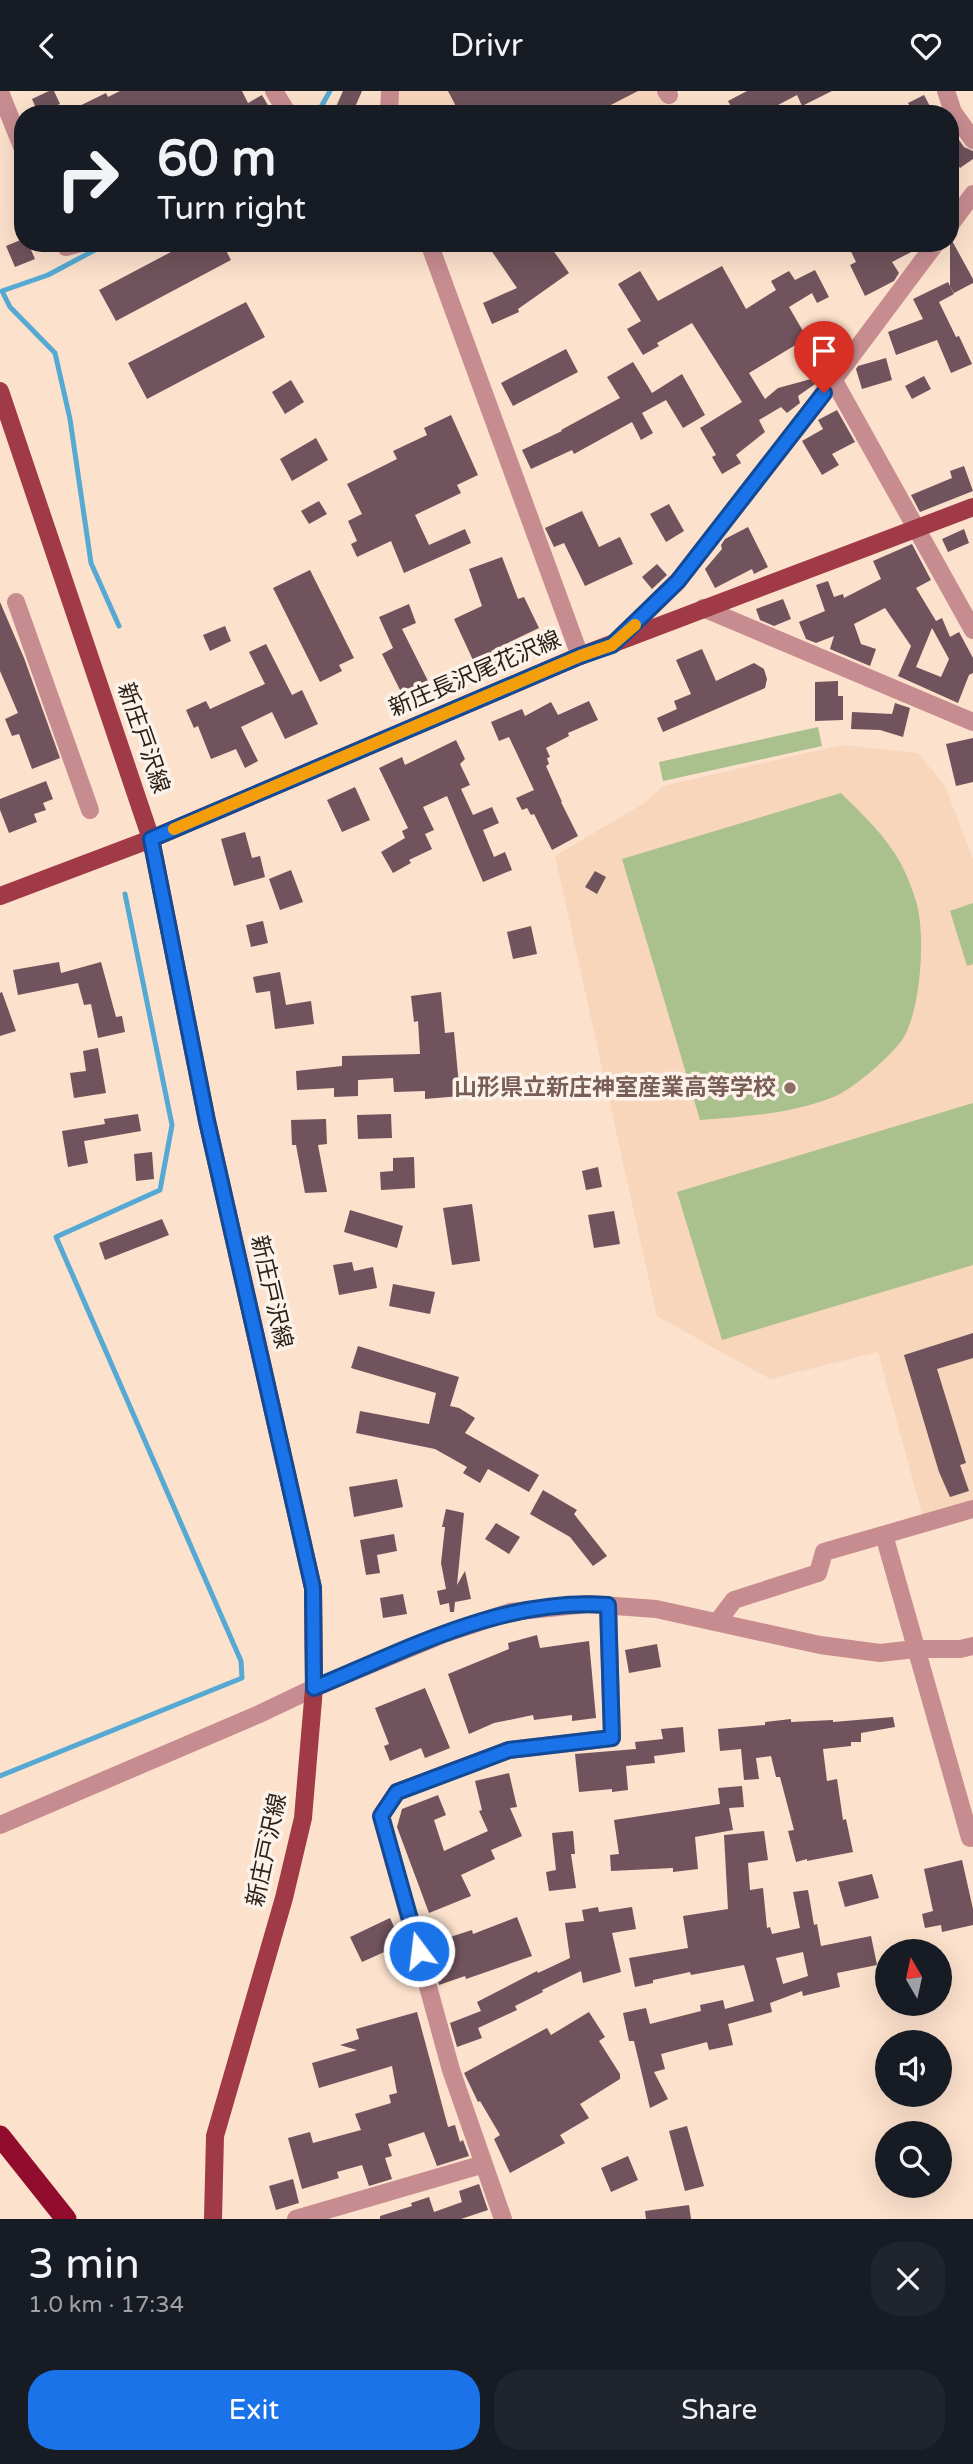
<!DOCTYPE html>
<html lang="en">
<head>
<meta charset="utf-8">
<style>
  :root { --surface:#171b24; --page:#20242c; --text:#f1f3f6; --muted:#9ea1a6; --accent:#1a73e8 }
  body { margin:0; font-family:"Varela Round","Noto Sans JP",sans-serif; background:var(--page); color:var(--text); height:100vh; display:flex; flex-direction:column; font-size:26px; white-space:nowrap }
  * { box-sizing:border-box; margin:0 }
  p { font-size:23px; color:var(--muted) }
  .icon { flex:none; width:38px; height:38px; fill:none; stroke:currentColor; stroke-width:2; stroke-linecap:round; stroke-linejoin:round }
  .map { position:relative; height:2128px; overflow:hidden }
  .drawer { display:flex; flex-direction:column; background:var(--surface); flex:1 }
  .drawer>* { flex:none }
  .hud { position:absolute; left:14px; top:14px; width:945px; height:147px; border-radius:28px; box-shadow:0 7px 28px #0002; background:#171b24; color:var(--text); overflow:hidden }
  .needle { width:46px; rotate:351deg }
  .fabs { position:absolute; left:875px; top:1848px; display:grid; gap:14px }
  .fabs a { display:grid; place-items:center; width:77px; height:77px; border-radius:50%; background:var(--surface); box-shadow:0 7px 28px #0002; font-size:35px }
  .pin { position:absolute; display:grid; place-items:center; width:60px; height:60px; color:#fff; margin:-72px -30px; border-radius:50% 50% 50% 0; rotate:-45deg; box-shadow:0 0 7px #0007 }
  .pin .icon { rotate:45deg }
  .me { position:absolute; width:77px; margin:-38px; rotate:345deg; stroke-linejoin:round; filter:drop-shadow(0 0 5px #0008) }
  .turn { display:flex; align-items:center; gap:24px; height:147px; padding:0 28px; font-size:32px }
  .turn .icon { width:91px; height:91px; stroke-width:2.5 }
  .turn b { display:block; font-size:49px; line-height:60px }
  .round { display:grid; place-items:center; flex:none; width:74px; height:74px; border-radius:28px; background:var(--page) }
  .overview { display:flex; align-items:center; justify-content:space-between; height:119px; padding:0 28px }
  h1 { font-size:42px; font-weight:600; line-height:52px }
  .cta { display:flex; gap:14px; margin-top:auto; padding:14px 28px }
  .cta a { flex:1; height:80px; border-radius:28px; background:var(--accent); color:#fff; font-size:28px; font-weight:600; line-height:80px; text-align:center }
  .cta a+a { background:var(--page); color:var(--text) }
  header { display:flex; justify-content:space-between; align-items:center; height:91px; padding:0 28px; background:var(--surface); font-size:32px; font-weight:600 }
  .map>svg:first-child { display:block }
</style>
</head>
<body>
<header><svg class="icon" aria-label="back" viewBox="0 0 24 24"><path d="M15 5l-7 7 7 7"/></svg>Drivr<svg class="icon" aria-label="heart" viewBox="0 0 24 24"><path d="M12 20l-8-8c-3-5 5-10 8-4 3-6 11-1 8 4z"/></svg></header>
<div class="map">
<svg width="973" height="2128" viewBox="0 0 973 2128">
  <rect width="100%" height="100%" fill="#fce1cc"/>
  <path fill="#f8d6bc" d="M397 0H657L668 19 659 23H398Z
    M842 654 918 662 945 695 973 768V1420L925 1434 878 1261 770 1288 657 1225 555 765 646 711 663 695Z"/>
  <path fill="#aac08d" d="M818 636 822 655 663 690 659 671Z
    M841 702C862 723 885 744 900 771 906 782 912 797 916 810 926 843 921 916 904 946 894 963 854 997 836 1005 793 1023 746 1025 700 1029L622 768Z
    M973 812V873L967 875 950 820Z
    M973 1012V1174L722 1249 677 1101Z"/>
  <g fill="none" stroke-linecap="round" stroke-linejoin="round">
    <path stroke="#55a9d3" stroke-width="5" d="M317 23 330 0
      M108 152 48 184 2 200 10 216 55 262 70 328 91 472 119 535
      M0 1685 242 1587 241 1570 56 1146 160 1099 172 1034 125 803"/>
  </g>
  <path fill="#70535c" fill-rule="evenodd" d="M49 0H54L60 13 38 22 32 8Z
    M120 0H242L248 12 262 4 273 23H63L106 2 108 6Z
    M343 0H362L352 23 335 18Z
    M448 0H638L603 18 605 23H460Z
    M747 0H832L802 15 797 4 761 23H735L728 10Z
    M924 4 934 23H914L908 12Z
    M957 46 964 56 973 60V68L960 77 950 64V51Z
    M950 146 973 188V192L954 202 950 195Z
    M23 148V152H28L35 168 15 176 6 155Z
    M188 152H222L231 169 116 230 99 199Z
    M486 152H548L569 182 518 218 519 221 492 233 483 212 517 197Z
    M847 152H922L917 158 892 171 899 182 894 190 865 205 850 174 856 171Z
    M722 175 746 218 776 199 771 190 789 180 795 189 815 179 829 206 817 212 812 202 789 216 807 247 749 282 765 308 778 297 822 285 818 291 798 305 800 312 787 322 781 316 759 329 765 341 736 364 741 372 722 383 712 366 716 364 700 337 742 311 692 232 657 252 659 255 643 264 627 238 641 230 618 193 640 180 658 210Z
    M948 191 954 203 939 211 956 246 959 245 972 273 951 282 937 249 896 264 888 241 923 228 913 208Z
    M246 211 265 246 147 308 128 272Z
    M566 258 578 281 513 315 501 292Z
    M886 267 892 289 862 298 856 278 858 275Z
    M633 271 652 302 682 283 705 324 683 337 666 309 642 322 653 342 641 349 632 331 574 363 572 359 531 378 522 359 562 340 561 339 620 307 607 286Z
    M924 285 931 298 912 308 905 295Z
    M291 289 304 311 285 323 272 301Z
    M837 319 855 351 832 363 839 374 822 384 802 350 823 338 818 329Z
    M451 324 478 384 457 394 461 402 415 424 429 454 465 438 471 452 404 482 391 450 357 466 351 453 357 450 348 430 362 423 347 393 397 368 393 360 427 344 424 337Z
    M316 347 328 369 292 390 280 368Z
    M964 375 973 400 920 421 911 404 952 387 950 380Z
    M319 410 327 423 309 433 301 420Z
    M669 413 684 440 666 451 650 423Z
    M582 420 599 456 620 446 633 473 585 495 564 452 554 456 545 437Z
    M748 436 768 476 754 483 752 478 715 497 705 478 722 458 721 454 725 448Z
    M964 438 969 452 948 461 942 448Z
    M912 453 931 489 916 497 936 530 942 527 950 546 959 541 973 567V582L969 584 958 612 898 585 911 555 885 517 854 533 861 553 876 558 870 575 830 558 834 545 816 552 806 548 799 531 825 520 816 494 828 490 834 506 843 503 844 507 881 488 873 470ZM932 537 949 568 941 586 916 576Z
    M502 466 518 508 524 506 539 537 491 560 496 572 478 580 454 528 482 515 469 478Z
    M657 473 667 484 652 498 642 486Z
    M310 479 354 567 339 574 342 580 320 591 273 497Z
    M783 508 791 528 774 535 760 529 756 518Z
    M0 511 24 567 60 667 32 678 19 643 12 645 5 628 18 622 0 580Z
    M409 513 416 532 402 538 428 590 402 603 382 563 393 557 379 526Z
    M225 535 231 550 210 560 203 544Z
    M266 553 292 604 302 599 318 633 285 648 272 621 241 636 258 670 245 677 236 658 211 668 198 635 194 637 186 619 206 610 210 618 265 593 249 561Z
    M702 558 716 590 754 572 764 578 767 588 765 597 663 641 657 627 677 618 674 610 691 603 676 569Z
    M838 590V605H843V629L815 630V591Z
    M589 610 598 629 568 642 569 645 546 657 550 666 547 667 549 673 546 675 562 711H561L578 745 552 759 534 723 531 724 527 717 522 719 516 707 534 699 509 646 499 650 491 631 522 618 525 625 551 611 558 624Z
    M895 612 910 617 903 646 880 639 851 638 852 621 892 623Z
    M973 647V691L956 695 946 653Z
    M456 649 465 668 460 673 470 694 461 698 473 724 492 716 499 732 483 739 494 766 505 761 512 779 483 791 447 705 423 716 434 739 425 743 432 758 409 769 411 772 393 782 381 761 405 747 402 740 408 737 379 677 402 666 405 674Z
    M46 690 53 708 43 712 46 719 34 723 37 731 9 742 0 719V708Z
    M355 696 370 729 342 741 327 709Z
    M245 741 252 767 260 765 265 786 234 795 221 748Z
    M291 779 303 811 280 819 269 788Z
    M595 780 606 786 597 803 585 796Z
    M263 830 268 852 251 856 246 834Z
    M531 835 537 863 513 868 507 841Z
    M59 871 61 882 101 871 116 926 122 925 125 941 98 947 91 913 84 914 78 892 18 904 13 879Z
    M280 881 286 914 311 910 314 933 275 938 270 900 256 902 253 886Z
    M2 901 16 940 0 945V902Z
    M441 901 445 942 454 941 460 1005 425 1008V1000L394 1001 393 987 358 989V1005L334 1006V997L297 999 296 980 342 975V965L420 963 418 930 414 931 411 905Z
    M98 957 106 1002 74 1007 70 982 86 980 83 960Z
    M138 1023 141 1040 84 1050 88 1072 68 1076 62 1040 105 1033 104 1028Z
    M391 1023 392 1047 358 1048 357 1024Z
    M326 1028 327 1053 318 1054 327 1101 305 1102 296 1054H292L291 1029Z
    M152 1061 154 1088 136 1090 134 1063Z
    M414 1066 415 1097 381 1099 380 1081 393 1080V1067Z
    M598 1076 602 1096 586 1099 582 1080Z
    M472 1113 480 1170 452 1174 443 1117Z
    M350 1119 403 1135 397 1157 344 1141Z
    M614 1120 620 1153 594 1157 588 1124Z
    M162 1128 169 1144 105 1169 99 1152Z
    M352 1171 354 1180 373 1176 377 1197 339 1204 333 1174Z
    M393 1193 435 1201 430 1223 389 1215Z
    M973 1242V1267L937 1278 966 1372 960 1374 969 1400 950 1406 939 1381 904 1264Z
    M358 1255 459 1286 450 1315 459 1317 475 1327 465 1342 539 1384 529 1401 488 1378 480 1392 463 1382 467 1376 435 1358 356 1342 360 1320 429 1333 436 1302 351 1277Z
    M397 1388 403 1416 354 1426 349 1396Z
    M543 1399 577 1419 574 1423 607 1465 593 1475 570 1446 530 1423Z
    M446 1418 464 1422 457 1494 465 1480 471 1508 455 1511 454 1521H450L449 1512 440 1514 437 1500 446 1498 441 1472 445 1436H442Z
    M496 1432 520 1446 509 1463 485 1448Z
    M394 1443 397 1460 377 1464 380 1482 366 1484 360 1449Z
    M403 1503 407 1523 383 1527 380 1507Z
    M537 1544 540 1557 589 1550 596 1627 572 1630V1624L534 1629 533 1624 494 1632 469 1643 448 1583 509 1558 508 1552Z
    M657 1553 661 1576 629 1582 625 1559Z
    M425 1597 450 1657 425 1667 421 1657 390 1670 384 1655 389 1653 375 1617Z
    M893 1626 895 1636 861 1642V1651H851V1655L823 1658 827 1690 837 1688 843 1729 846 1728 853 1761 807 1770V1768L796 1771 788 1740 794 1739 780 1686H776L771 1665 756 1667 759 1688 744 1689 741 1658 720 1660 718 1638 765 1634V1631L791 1628V1631L833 1629V1631Z
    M683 1636 685 1661 654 1665 655 1672 626 1675 628 1699 612 1701V1698L579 1701 575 1663 636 1658 635 1651 663 1648 661 1638Z
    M509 1682 517 1716 510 1717 522 1745 491 1759 495 1768 461 1784 471 1805 429 1822 397 1736 402 1718 438 1704 446 1724 434 1729 444 1760 488 1740 479 1720 482 1719 475 1690Z
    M742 1695 744 1716 729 1717 733 1739 695 1746 698 1778 673 1781V1777L611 1780 610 1764 619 1763 614 1729 720 1713 718 1697Z
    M573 1740 575 1763H571L576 1797 549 1800 546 1781 556 1779 552 1742Z
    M764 1740 768 1769 748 1772 750 1799 763 1797 767 1837 770 1836 772 1843 800 1837 793 1801 808 1799 814 1834 817 1833 821 1855 871 1845 877 1874 837 1882 840 1896 803 1905 802 1900 770 1912 772 1921 728 1933 733 1954 709 1959 707 1951 661 1963 665 1978 654 1981 668 2008 650 2017 634 1950H629L623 1922 646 1917 650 1933 701 1920 700 1914 723 1909 725 1918 754 1910 744 1874 691 1884 690 1881 653 1889V1892L635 1896 629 1867 688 1857 683 1825 728 1818 724 1744ZM803 1861 808 1885 783 1893 776 1867Z
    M962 1769 973 1818V1834L942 1841 941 1834 925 1837 922 1823 933 1820 924 1778Z
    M872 1783 879 1807 845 1816 838 1791Z
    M598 1816 599 1821 632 1816 636 1838 612 1842 621 1881 583 1892 581 1880 542 1899 543 1901 515 1915 517 1919 478 1937 482 1947 457 1956 450 1932 481 1920 477 1911 537 1880 538 1882 570 1867 565 1832 584 1830 582 1819Z
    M517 1826 532 1865 466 1888 465 1885 439 1894 428 1853 472 1839 473 1843Z
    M390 1827 402 1853 362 1871 350 1846Z
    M417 1921 448 2036 455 2034 460 2051 463 2049 469 2065 437 2075 424 2041 388 2053 392 2065 385 2067 392 2088 369 2095 362 2074 337 2081 339 2087 302 2098 288 2047 310 2041 313 2052 361 2039 355 2023 391 2012 389 2004 397 2002 392 1975 319 1997 312 1972 357 1959 340 1954 359 1948 356 1938Z
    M589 1921 605 1946 599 1950 620 1983V1988L580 2013 589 2027 560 2044 565 2052 510 2082 494 2048 500 2044 480 2010 478 2011 464 1982 547 1937 551 1944Z
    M687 2035 704 2095 685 2100 669 2040Z
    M628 2065 638 2089 611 2101 601 2077Z
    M293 2088 299 2112 276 2119 269 2095Z
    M479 2093 488 2119 461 2128H380V2125L412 2115 411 2112 429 2106 434 2121 462 2111 459 2100Z
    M689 2114 691 2128H646L645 2120Z"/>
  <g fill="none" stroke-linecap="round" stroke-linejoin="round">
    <path stroke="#c78c8f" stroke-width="18" d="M274 0 288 23
      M666 0 669 4
      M946 0 953 21 973 49
      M0 1 23 58
      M389 23 390 0
      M950 134 973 103
      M63 152 66 156 81 152
      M429 152 580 565
      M834 290 973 539
      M16 511 90 719
      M703 517 973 631
      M617 550 678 490 814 315 936 152
      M884 1444 970 1747
      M718 1530 734 1509 818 1482 824 1461 973 1418
      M0 1734 257 1624 314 1597 444 1543 510 1521 588 1513 656 1518 820 1554 880 1562 915 1558H960L973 1555
      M296 2128 484 2073
      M503 2128 451 1979 381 1725 397 1701 509 1659 612 1647 608 1514"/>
    <path stroke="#a13a47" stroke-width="18" d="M0 300 151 748 207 1030 313 1497 314 1597 303 1727 284 1807 215 2045 213 2128
      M0 805 151 748 580 565 973 416"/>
    <path stroke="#910c2d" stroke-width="21" d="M0 2045 66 2128"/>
  </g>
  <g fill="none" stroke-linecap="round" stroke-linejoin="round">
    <defs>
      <path id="route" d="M419 1860 381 1725 397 1701 509 1659 612 1647 608 1514C504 1506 408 1558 314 1597L313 1497 207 1030 151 748 580 565 612 554 678 490 824 302"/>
    </defs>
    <use href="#route" stroke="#114b97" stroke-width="18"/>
    <use href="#route" stroke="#1a73e8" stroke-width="12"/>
    <path stroke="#f59e0b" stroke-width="12" d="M174 738 580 565 612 554 635 534"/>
  </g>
  <circle fill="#8d6e63" stroke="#fdf2e9" stroke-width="2.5" cx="790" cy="997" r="7"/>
  <g text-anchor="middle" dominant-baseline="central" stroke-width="7" stroke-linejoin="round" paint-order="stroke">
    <g font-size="23" fill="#2a2119" stroke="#fdf2e9">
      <text transform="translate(475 583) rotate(-23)">新庄長沢尾花沢線</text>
      <text transform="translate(143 647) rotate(71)">新庄戸沢線</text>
      <text transform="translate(271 1201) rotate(77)">新庄戸沢線</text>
      <text transform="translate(267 1759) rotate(-78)">新庄戸沢線</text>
    </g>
    <g font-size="23" font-weight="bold" fill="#785e54" stroke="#fdf2e9" text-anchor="end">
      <text x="776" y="997">山形県立新庄神室産業高等学校</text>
    </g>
  </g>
</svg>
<div class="fabs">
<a><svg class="needle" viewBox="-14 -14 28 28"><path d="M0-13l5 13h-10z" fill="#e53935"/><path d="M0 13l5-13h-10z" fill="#9ea1a6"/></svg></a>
<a><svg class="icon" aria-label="sound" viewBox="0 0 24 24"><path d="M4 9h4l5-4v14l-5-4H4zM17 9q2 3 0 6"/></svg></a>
<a><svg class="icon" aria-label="search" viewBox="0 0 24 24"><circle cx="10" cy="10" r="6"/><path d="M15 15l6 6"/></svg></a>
</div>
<div class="pin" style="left:824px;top:302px;background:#d93025"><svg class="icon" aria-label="arrive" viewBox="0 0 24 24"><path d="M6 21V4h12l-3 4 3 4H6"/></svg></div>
<svg class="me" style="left:419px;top:1860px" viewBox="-20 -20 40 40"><circle r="17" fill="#1a73e8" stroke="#fff" stroke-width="3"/><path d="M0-11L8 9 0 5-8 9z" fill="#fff"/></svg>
<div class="hud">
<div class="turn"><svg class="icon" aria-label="right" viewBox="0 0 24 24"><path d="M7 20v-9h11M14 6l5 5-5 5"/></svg><div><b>60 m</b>Turn right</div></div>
</div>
</div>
<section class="drawer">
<div class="overview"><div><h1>3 min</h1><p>1.0 km · 17:34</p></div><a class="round"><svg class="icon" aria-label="close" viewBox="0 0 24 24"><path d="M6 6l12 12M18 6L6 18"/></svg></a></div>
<div class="cta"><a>Exit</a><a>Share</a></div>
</section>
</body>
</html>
